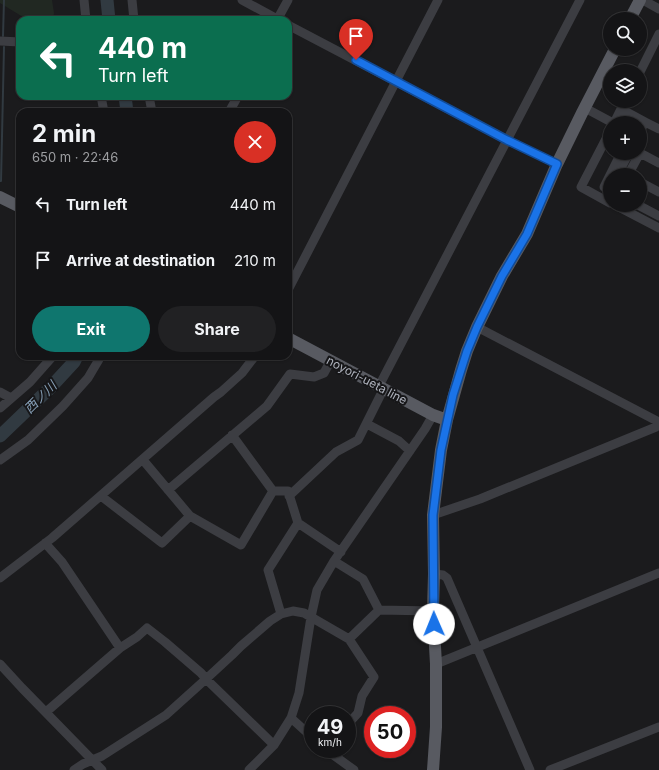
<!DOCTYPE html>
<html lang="en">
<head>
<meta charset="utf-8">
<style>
  :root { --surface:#141416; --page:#212123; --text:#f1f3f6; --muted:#9d9ea1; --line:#333335; --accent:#0f766e }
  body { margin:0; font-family:Inter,"Noto Sans JP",sans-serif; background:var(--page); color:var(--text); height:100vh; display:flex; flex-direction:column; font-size:15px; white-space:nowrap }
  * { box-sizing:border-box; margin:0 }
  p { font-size:13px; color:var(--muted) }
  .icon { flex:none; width:22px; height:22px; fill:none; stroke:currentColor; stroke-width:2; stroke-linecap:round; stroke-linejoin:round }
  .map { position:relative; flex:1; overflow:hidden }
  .side { position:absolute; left:16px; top:108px; width:276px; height:252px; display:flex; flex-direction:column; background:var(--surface); border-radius:12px; box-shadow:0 1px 3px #0004,0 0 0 1px var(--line) }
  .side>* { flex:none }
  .top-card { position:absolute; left:16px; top:16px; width:276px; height:84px; border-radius:12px; box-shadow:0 1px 3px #0004,0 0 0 1px var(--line); background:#0b6e4f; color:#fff; overflow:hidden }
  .tools { position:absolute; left:603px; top:12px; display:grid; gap:8px }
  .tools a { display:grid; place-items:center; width:44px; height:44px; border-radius:50%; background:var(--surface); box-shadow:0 1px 3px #0004,0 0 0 1px var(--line); font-size:20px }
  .speed { position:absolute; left:304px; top:706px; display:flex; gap:8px; font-size:20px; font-weight:700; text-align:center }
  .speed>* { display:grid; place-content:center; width:52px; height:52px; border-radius:50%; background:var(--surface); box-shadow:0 1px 3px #0004,0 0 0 1px var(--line); line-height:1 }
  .speed small { font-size:10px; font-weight:400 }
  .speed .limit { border:6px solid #d22; background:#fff; color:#111 }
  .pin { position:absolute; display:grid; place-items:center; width:34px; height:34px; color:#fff; margin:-41px -17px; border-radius:50% 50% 50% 0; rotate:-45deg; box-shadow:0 0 4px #0007 }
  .pin .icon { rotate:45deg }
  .me { position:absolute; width:44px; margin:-22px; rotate:359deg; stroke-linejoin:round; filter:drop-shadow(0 0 3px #0008) }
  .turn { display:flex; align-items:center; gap:14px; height:84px; padding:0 16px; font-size:18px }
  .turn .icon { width:52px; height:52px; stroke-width:2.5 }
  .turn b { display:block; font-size:28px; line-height:34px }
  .round { display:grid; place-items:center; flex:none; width:42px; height:42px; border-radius:21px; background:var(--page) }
  .headline { display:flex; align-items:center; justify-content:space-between; height:68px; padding:0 16px }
  h1 { font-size:24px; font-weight:700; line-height:30px }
  .cta { display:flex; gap:8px; margin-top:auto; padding:8px 16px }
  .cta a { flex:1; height:46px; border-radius:24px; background:var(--accent); color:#fff; font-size:16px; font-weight:700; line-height:46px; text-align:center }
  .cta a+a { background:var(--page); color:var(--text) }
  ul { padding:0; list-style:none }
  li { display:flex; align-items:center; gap:12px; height:56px; padding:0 16px }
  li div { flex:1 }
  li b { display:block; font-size:15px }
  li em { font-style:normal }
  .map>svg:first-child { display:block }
</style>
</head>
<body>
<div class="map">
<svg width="659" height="770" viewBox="0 0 659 770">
  <rect width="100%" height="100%" fill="#1b1b1d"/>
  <path fill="#212822" d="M0 0H52L54 13 53 20H28L0 3Z"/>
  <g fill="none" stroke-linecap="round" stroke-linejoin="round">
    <path stroke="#313a41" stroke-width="2" d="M3 36 4 0
      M0 181H1L4 47"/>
    <path stroke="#313a41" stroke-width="13" d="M107 0 109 20
      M125 96 127 112
      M0 436 50 388 74 362 77 356"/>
    <path stroke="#3c3d42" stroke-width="9" d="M84 0 86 20
      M132 0 134 20
      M242 0 279 20
      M643 0 659 9
      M277 20 288 0
      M288 25 507 140 557 164
      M0 41 20 42
      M640 72 659 34
      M101 96 104 112
      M149 96 152 112
      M585 108 613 123
      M621 109 645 122
      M229 112 238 96
      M614 123 625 101
      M610 131 581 187 610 203
      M640 131 645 122 659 129
      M640 153 659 163
      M617 175 629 153
      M628 175 640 153
      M640 182 659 192
      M615 205 659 228
      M638 205 659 216
      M288 290 438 0
      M477 327 659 422
      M379 386 580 0
      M0 392 11 398
      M0 408 30 382 53 356
      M367 424 399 441 410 451
      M232 435 273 491
      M0 460 28 440 63 406 88 378 101 356
      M143 460 190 516 241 545 273 491H288L298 523
      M168 490 267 406 290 374 314 377 324 373 331 360
      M101 496 162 543 190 516
      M289 496 336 452 358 440 384 388
      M433 515 480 499 656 427 659 422
      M45 543 62 562 120 648
      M334 561 363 579 379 610
      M434 574 443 575 447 578 530 770
      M0 578 52 538 214 397 221 392 242 373 255 356
      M281 614 268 570 298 523 341 552
      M0 664 22 688 102 770
      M436 664 659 573
      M46 712 120 648 137 637 147 628 165 642 201 673 206 679 274 745
      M291 718 313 738
      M347 725 358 713 362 696 374 677 349 639
      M325 749 354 770
      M74 770 83 764 102 756 166 715 206 679 232 655 241 646 270 621 281 614 293 611 304 613 349 639 379 610 433 611
      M249 770 274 745 291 718 299 693 311 617 317 590 334 561 425 429 433 415
      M550 770 659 727"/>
    <path stroke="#585a61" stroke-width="12" d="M630 19 640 0
      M0 197 20 207
      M288 338 433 415 447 420
      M433 770 436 727V664L433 611 434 574 433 515 441 450 447 420 461 370 467 351 477 327 502 276 527 234 557 164 582 113 615 49"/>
    <path stroke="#3c3d42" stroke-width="9" d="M610 190 604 187 621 153"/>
  </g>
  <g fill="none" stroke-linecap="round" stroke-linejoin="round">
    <defs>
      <path id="route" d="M356 60 507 140 557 164 527 234 502 276 477 327 467 351 453 395 441 450 433 515 434 624"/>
    </defs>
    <use href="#route" stroke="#114b97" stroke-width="10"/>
    <use href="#route" stroke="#1a73e8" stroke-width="7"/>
  </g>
  <g text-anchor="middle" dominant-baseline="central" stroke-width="4" stroke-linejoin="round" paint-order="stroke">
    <g font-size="12" fill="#aeb2bc" stroke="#161618">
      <text transform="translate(367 380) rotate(28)">noyori-ueta line</text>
    </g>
    <g font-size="13" font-style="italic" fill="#869fb6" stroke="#161618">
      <text transform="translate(40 397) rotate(-45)">西ノ川</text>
    </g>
  </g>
</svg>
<div class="tools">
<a><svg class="icon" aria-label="search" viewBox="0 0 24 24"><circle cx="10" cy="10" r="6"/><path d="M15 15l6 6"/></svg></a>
<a><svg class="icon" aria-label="layers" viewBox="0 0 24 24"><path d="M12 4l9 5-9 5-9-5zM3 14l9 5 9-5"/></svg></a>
<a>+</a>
<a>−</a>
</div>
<div class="speed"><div>49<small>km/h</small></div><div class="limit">50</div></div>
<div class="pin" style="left:356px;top:60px;background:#d93025"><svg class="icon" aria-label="arrive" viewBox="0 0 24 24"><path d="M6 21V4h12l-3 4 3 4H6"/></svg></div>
<svg class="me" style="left:434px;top:624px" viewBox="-20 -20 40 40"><circle r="19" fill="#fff"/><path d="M0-13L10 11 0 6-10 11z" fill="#1a73e8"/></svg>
<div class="top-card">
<div class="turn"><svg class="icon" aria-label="left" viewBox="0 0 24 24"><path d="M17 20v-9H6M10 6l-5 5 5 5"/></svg><div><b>440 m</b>Turn left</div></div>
</div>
<section class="side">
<div class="headline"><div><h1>2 min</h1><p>650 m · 22:46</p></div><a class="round" style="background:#d93025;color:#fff"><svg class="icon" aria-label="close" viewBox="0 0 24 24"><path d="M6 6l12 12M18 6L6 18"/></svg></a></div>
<ul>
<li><svg class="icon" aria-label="left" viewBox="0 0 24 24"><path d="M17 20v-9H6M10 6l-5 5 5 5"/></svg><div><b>Turn left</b></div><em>440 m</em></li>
<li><svg class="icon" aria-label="arrive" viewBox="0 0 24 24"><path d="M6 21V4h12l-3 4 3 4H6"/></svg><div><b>Arrive at destination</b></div><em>210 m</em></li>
</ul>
<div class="cta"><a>Exit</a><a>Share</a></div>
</section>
</div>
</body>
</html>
